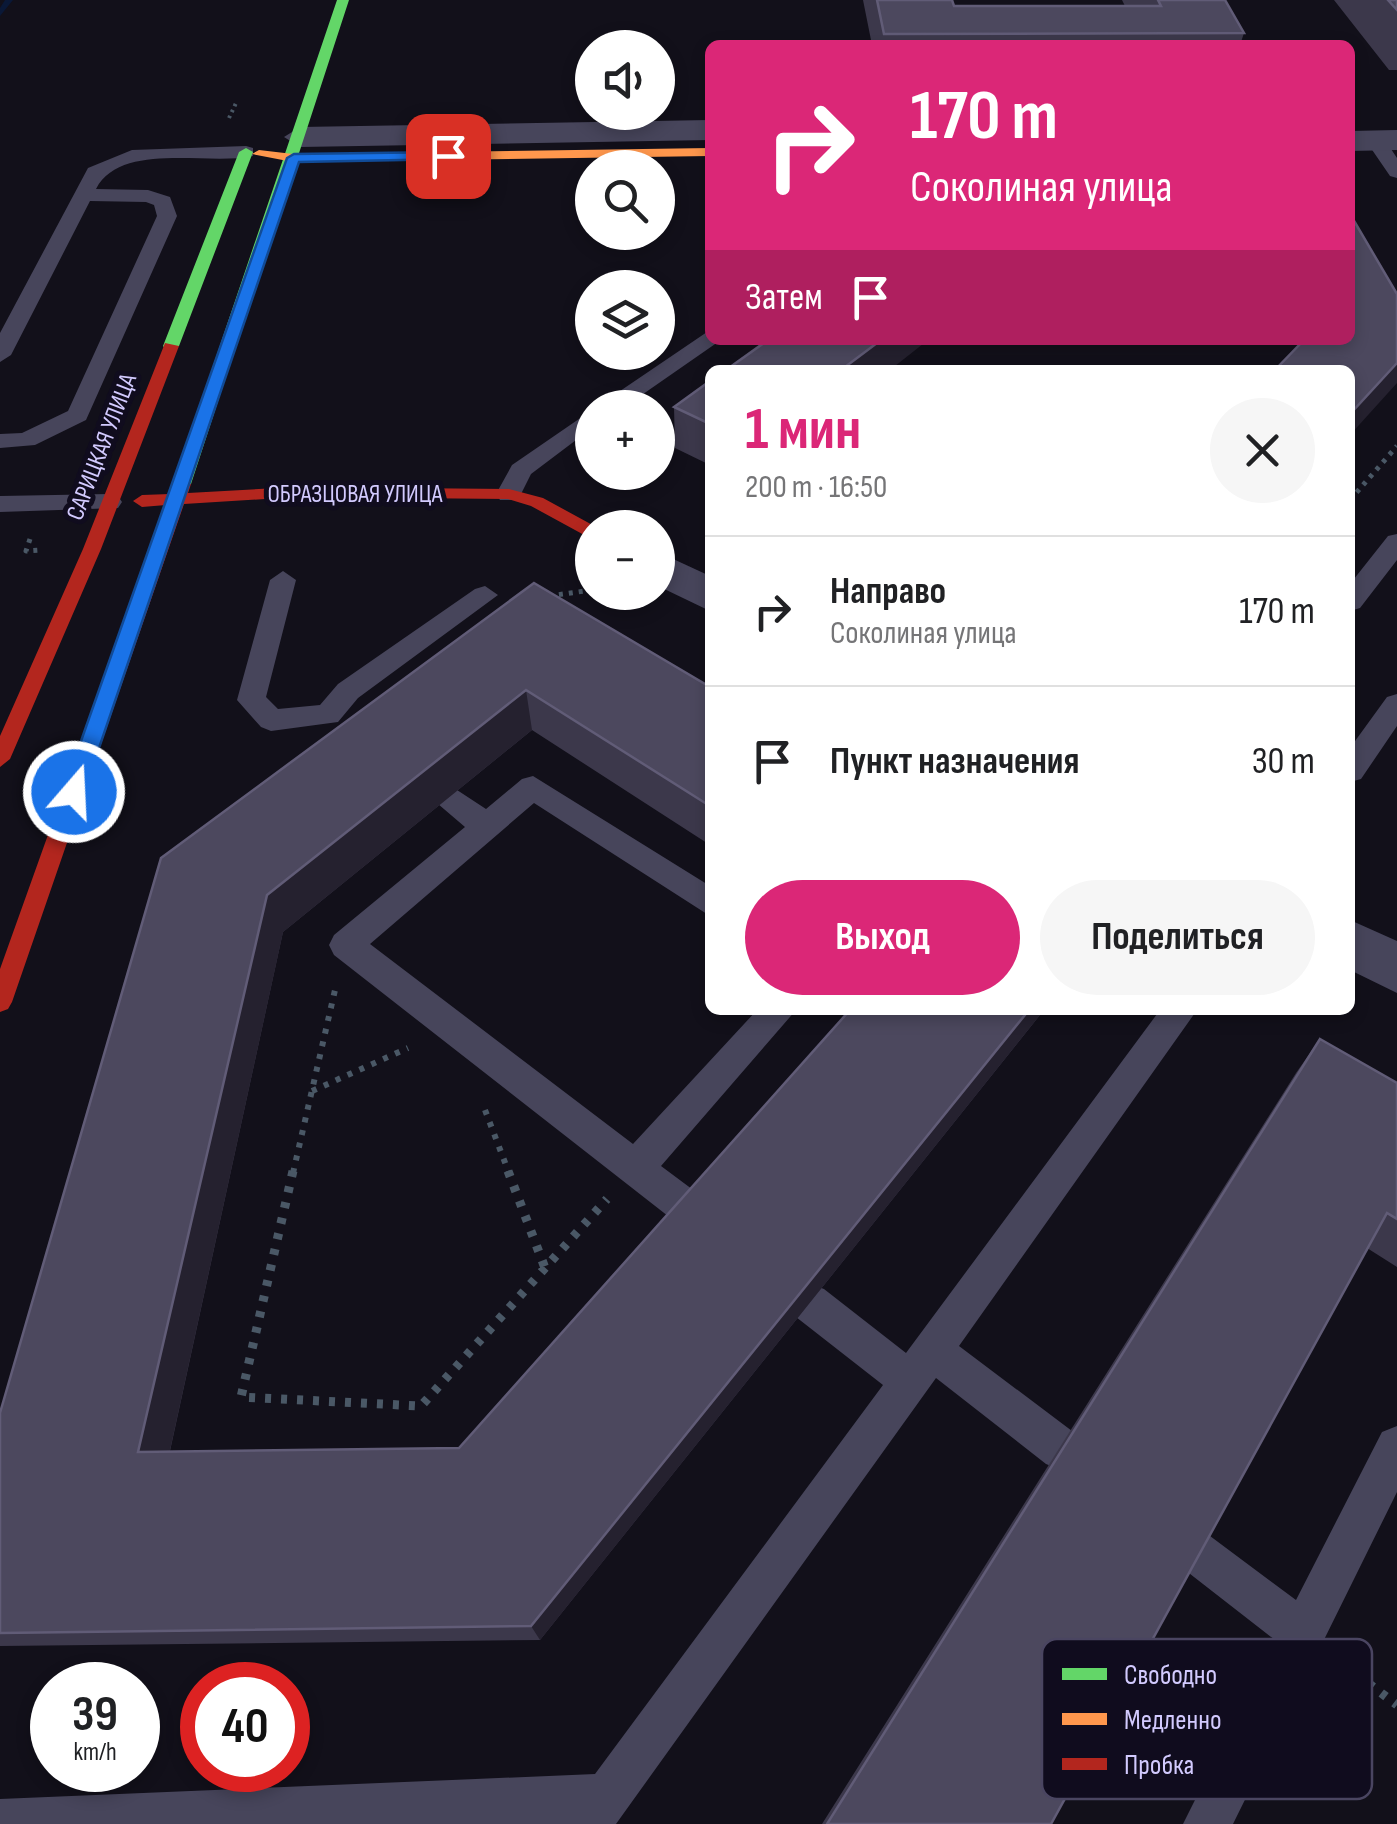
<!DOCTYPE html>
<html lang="ru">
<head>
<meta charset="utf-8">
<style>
  :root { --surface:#fff; --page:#f6f6f6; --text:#202124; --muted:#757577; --line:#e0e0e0; --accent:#db2777 }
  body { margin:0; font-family:"Sofia Sans Condensed",sans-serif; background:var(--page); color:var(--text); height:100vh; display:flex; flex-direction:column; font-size:38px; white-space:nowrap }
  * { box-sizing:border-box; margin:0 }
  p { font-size:32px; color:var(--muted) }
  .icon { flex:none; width:55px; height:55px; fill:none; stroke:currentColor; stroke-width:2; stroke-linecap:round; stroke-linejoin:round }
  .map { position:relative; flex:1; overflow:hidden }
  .panel { position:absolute; left:705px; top:365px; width:650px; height:650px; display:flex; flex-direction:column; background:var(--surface); border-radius:15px; box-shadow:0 5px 15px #0003 }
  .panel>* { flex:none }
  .guide { position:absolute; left:705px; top:40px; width:650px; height:305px; border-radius:15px; box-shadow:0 5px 15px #0003; background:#db2777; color:#fff; overflow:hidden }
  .buttons { position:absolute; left:575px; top:30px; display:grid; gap:20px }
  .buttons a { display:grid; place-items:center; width:100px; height:100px; border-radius:50%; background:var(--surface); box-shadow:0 5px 15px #0003; font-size:50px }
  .speed { position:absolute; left:30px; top:1662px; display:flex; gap:20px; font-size:50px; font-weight:700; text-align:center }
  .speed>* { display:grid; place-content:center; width:130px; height:130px; border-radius:50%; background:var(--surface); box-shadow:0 5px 15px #0003; line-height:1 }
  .speed small { font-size:25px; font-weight:400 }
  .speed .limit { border:15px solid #d22; background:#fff; color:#111 }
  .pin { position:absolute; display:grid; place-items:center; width:85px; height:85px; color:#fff; margin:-42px; border-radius:20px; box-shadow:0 5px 15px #0006 }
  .me { position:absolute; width:110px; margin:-55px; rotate:19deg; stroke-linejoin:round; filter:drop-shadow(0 0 8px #0008) }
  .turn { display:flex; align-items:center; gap:35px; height:210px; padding:0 40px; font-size:45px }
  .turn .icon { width:130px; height:130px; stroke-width:2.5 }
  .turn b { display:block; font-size:70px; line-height:85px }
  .then { display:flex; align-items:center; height:95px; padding:0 40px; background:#0003; gap:20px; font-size:38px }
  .round { display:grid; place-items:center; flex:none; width:105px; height:105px; border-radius:52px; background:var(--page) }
  .summary { display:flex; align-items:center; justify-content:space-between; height:170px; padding:0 40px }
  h1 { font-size:60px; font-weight:700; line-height:75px; color:var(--accent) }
  .cta { display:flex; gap:20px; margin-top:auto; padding:20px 40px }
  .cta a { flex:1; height:115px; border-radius:60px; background:var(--accent); color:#fff; font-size:40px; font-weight:700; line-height:115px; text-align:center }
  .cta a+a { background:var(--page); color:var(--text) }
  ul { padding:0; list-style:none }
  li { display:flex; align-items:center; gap:30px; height:150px; padding:0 40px; border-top:2px solid var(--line) }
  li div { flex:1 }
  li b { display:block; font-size:38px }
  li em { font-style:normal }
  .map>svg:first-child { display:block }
</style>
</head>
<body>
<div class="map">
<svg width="1397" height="1824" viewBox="0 0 1397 1824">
  <rect width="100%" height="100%" fill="#12101a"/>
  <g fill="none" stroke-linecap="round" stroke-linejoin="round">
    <path fill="#0a1837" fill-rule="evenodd" d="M5 0H13L0 16V8Z"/>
    <path stroke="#4a5866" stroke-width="4" stroke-dasharray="2.5 4" stroke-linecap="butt" d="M229 118 237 101"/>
    <path stroke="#4a5866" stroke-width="5" stroke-dasharray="4 6" stroke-linecap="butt" d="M1350 500 1397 446
      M30 539 26 551 41 550
      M549 596 592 590"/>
    <path stroke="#4a5866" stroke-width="6" stroke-dasharray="5 8" stroke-linecap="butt" d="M312 1091 408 1048
      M485 1110 509 1173
      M293 1173 335 990"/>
    <path stroke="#4a5866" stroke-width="9" stroke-dasharray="6 10" stroke-linecap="butt" d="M293 1171 241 1397 421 1406 607 1199
      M508 1171 545 1268
      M1343 1664 1397 1705"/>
    <path fill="#47455b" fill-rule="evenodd" d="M1369 137H1383L1397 158V178L1390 176 1366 141Z
      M246 146 253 148V156C208 166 121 141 96 189L148 190 170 197 177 216 86 420 35 445 0 448V434L22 433 68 411 157 216 154 205 146 202 90 201 11 355 0 362V333L88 168 132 150Z
      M710 330V340L718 342 623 408H595Z
      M592 410V428L531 474 518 500H500L496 494 512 465Z
      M109 494 118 496 122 502 118 508 0 512V496Z
      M1397 534V560L1360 608 1350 611V584L1388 536Z
      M283 571 296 580 266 697 278 709 320 705 338 684 475 589 485 586 498 595 358 698 338 722 271 731 261 727 237 700 270 580Z
      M1397 694V726L1361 779 1350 782V748L1387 697Z
      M533 776 710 886V916L534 803 370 944 633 1144 757 1010H796L661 1166 708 1201 714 1214 708 1227 695 1232 682 1227 334 955 329 945 334 935 465 827 431 798 435 790H457L486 809 522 779Z
      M1160 1010H1197L959 1346 1076 1434 1082 1449 1076 1464 1061 1470 1046 1464 936 1378 616 1824H0V1799L595 1774 883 1385 796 1317 790 1303 796 1289 810 1284 824 1289 906 1353Z
      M1397 1426V1492L1233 1824H1183L1275 1640 1176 1563 1169 1548 1176 1533 1191 1526 1206 1533 1296 1600 1382 1432Z"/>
    <path fill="#47455b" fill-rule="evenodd" d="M710 120V140L300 147 284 137 300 127Z
      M1397 130V150L1350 151V131Z
      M658 552 710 576V611L658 586Z
      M1350 920 1397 941V993L1350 970Z"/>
    <path fill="#63d668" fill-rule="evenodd" d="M337 0H349L191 484 182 489 176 488 173 484Z
      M246 148 253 152 179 346 165 349 163 346 239 152Z"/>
    <path fill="#ff974d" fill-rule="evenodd" d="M710 148V156L293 162 252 154 259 150 293 154Z"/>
    <path fill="#b3261e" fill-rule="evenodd" d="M165 343 179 346 101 549 10 759 0 767V736L83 549Z
      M182 479 191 484 188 493 296 487 509 489 543 498 598 528H592V538L586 536 531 506 508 499 296 497 184 504 12 1002 8 1009 0 1012V969L166 505 142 507 133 501 142 495 170 494 176 480Z"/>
  </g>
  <path fill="#3c384b" d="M863 0H952L954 6H1125L1122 0H1225L1244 33 1240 45H872Z
    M1334 0H1397V70H1389Z
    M710 381V465L675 448 674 407Z
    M534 583 710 687V845L532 730 283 932 170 1451 459 1448 850 1010H1044L540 1640 0 1646V1413L161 858Z
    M1320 1039 1397 1083V1267L1367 1248 1051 1824H822L1296 1073Z"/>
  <path fill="#25212f" d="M881 340H928L890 370H841Z
    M1397 363V383L1350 435V414Z
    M526 690 532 730 283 932 165 1473 138 1452 267 895Z
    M1029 1010H1044L540 1640 531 1626Z"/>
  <path fill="#4c485e" stroke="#615c77" stroke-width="2.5" d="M877 0H952L954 6H1161L1158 0H1225L1244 33 884 34Z
    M1388 0H1397V10Z
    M1350 214 1397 294V363L1350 414V370H1275L1304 340H1350Z
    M768 340H881L841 370H726Z
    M710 381V424L674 407Z
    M534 583 710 687V806L526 690 267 895 138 1452 459 1448 850 1010H1029L531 1626 0 1633V1413L161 858Z
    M1320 1039 1397 1083V1219L1387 1213 1051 1824H827Z"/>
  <path fill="#1a73e8" stroke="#114b97" stroke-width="2.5" d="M448 152 453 159 299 162 84 792 81 798H66L63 792 287 158 294 154Z"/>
  <g text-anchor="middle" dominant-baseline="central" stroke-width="10" stroke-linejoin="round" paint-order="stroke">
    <g font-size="25" fill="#d2cafe" stroke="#100c1e">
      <text transform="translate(102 447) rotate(-69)">САРИЦКАЯ УЛИЦА</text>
      <text x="355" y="494">ОБРАЗЦОВАЯ УЛИЦА</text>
    </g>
  </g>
  <rect x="1042" y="1639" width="330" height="160" rx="15" fill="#100c1e" stroke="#4a4561" stroke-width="2.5"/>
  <rect x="1062" y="1668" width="45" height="12" fill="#63d668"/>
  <rect x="1062" y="1713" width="45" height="12" fill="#ff974d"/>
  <rect x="1062" y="1758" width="45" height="12" fill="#b3261e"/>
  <g font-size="28" fill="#d2cafe">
    <text x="1124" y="1684">Свободно</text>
    <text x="1124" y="1729">Медленно</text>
    <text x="1124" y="1774">Пробка</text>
  </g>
</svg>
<div class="buttons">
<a><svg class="icon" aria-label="sound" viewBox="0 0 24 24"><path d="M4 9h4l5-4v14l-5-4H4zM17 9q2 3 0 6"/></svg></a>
<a><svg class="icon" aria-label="search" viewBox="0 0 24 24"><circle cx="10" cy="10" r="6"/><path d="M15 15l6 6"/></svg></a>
<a><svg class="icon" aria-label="layers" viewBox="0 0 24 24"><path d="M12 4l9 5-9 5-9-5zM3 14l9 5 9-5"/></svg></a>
<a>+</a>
<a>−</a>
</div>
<div class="speed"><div>39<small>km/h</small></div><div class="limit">40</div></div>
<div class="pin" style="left:448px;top:156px;background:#d93025"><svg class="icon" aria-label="arrive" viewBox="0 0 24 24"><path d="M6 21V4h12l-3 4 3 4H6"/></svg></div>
<svg class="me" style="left:74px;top:792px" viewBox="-20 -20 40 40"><circle r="17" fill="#1a73e8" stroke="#fff" stroke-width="3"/><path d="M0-11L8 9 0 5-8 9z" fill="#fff"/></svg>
<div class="guide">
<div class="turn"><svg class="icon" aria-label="right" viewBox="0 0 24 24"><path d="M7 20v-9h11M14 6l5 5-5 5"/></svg><div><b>170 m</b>Соколиная улица</div></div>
<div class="then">Затем<svg class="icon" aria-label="arrive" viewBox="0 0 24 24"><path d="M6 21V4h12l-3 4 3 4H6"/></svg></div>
</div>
<section class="panel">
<div class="summary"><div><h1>1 мин</h1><p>200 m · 16:50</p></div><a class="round"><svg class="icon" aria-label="close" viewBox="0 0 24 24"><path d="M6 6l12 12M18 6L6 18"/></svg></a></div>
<ul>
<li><svg class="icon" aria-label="right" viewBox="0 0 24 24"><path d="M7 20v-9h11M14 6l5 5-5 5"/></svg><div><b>Направо</b><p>Соколиная улица</p></div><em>170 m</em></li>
<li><svg class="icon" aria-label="arrive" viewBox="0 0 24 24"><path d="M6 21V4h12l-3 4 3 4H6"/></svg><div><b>Пункт назначения</b></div><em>30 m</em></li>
</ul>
<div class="cta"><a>Выход</a><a>Поделиться</a></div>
</section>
</div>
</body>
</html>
